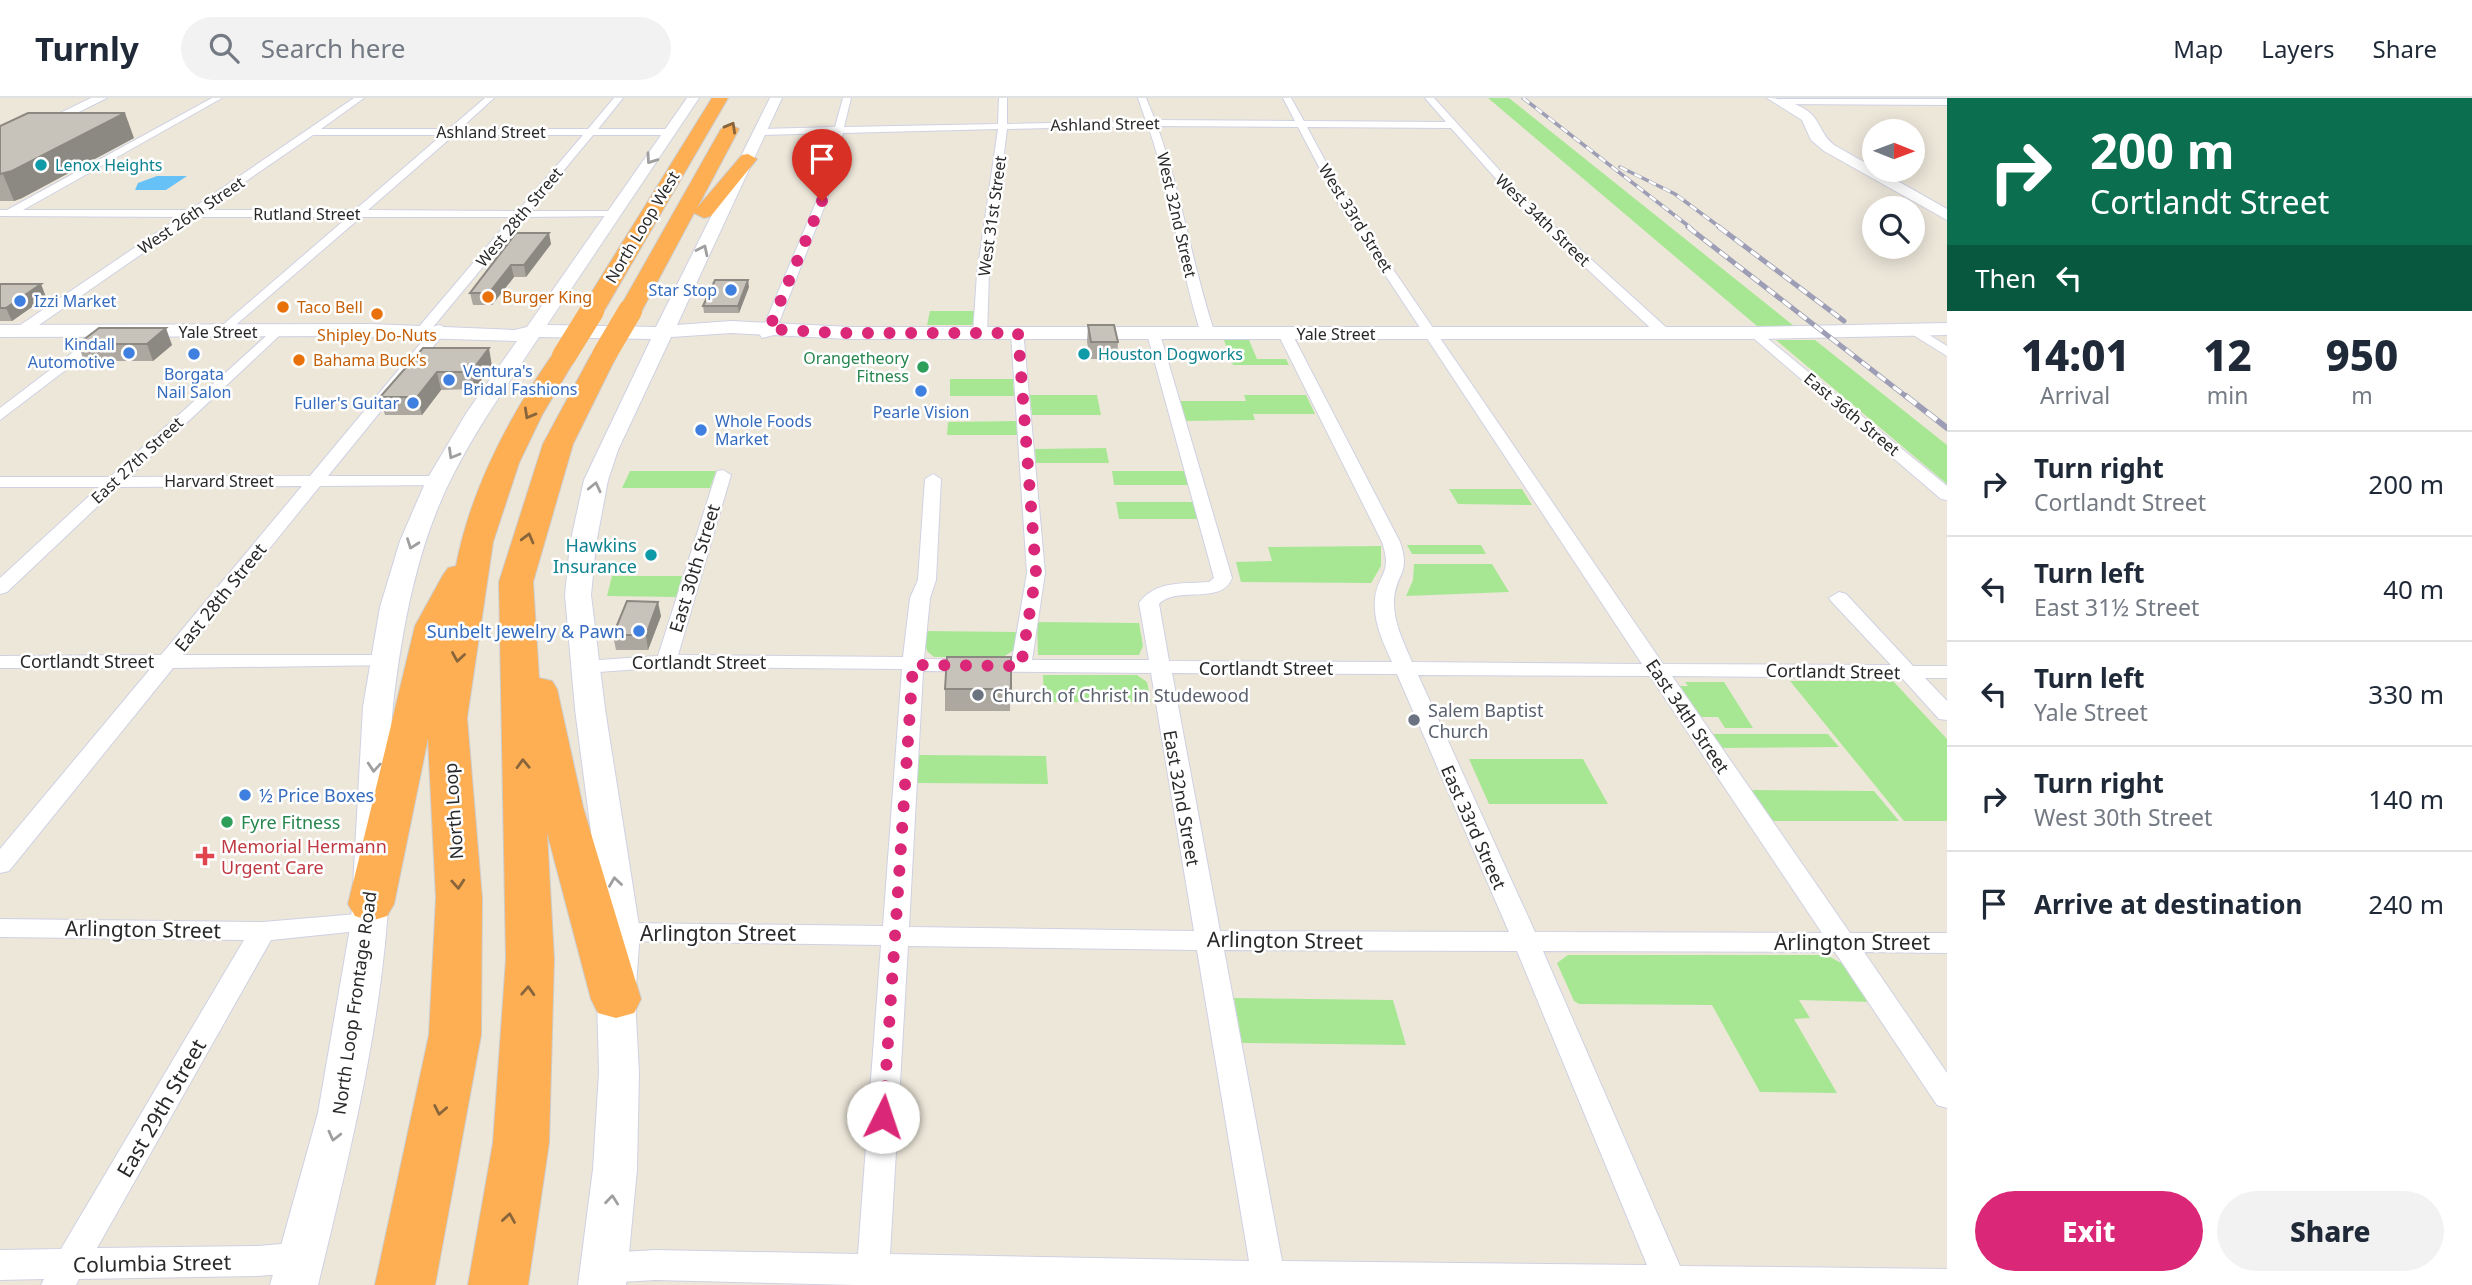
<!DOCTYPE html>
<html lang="en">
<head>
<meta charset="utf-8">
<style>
  :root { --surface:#fff; --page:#f2f2f3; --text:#1f2937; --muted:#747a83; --line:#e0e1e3; --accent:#db2777 }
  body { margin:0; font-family:"Noto Sans",sans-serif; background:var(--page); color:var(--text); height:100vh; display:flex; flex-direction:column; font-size:26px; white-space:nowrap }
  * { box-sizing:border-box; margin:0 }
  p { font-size:23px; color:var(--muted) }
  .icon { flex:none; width:38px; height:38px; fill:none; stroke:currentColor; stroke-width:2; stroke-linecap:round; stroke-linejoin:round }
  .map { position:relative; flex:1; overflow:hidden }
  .drawer { display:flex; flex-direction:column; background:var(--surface); width:525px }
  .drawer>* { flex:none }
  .guide { background:#0b6e4f; color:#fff; overflow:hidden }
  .needle { width:46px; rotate:91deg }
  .controls { position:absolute; left:1862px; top:21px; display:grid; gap:14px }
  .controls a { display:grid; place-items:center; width:63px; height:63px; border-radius:50%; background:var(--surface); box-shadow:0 4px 18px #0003; font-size:35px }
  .pin { position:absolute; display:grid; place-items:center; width:60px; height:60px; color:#fff; margin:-72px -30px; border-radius:50% 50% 50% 0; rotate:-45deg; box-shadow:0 0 7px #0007 }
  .pin .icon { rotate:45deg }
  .me { position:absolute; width:77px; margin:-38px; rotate:4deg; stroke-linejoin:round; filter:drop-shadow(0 0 5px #0008) }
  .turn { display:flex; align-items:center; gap:24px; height:147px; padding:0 28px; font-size:32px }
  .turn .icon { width:91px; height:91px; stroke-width:2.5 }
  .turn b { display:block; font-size:49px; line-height:60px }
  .then { display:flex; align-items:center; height:66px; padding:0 28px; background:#0003; gap:14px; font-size:26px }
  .eta { display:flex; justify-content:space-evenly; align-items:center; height:119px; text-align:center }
  .eta b { font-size:42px; font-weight:800; line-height:49px }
  .primary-button { display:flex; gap:14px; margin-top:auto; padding:14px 28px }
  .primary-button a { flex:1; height:80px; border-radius:42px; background:var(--accent); color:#fff; font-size:28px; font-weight:800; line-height:80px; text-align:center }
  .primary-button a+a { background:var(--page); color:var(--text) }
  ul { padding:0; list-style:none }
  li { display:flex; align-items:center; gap:21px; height:105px; padding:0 28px; border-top:2px solid var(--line) }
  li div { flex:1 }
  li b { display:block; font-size:26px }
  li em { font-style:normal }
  header { display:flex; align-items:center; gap:42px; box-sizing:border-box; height:98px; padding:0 35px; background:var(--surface); border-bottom:2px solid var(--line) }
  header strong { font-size:33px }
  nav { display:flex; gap:38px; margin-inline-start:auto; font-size:24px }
  .search { width:490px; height:63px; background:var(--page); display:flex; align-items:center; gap:18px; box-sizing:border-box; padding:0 24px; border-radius:38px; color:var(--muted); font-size:26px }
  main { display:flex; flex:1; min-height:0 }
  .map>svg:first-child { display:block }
</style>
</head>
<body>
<header>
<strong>Turnly</strong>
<div class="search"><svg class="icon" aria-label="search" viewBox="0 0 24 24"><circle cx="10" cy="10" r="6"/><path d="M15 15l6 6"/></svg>Search here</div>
<nav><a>Map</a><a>Layers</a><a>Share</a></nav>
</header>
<main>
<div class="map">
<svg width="1947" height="1187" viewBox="0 0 1947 1187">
  <rect width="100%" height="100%" fill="#ede7da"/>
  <path fill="#a7e793" d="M1488 0H1509L1794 228H1757Z
    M930 213H976L973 227H927Z
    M1224 242H1249L1257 261H1286L1289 267H1233Z
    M1776 242H1815L1947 347V386Z
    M950 281H1013L1014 298H950Z
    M1030 297H1097L1101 317H1032Z
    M1244 297H1306L1315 316H1253L1255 322 1184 323 1179 303H1246Z
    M1020 323 1021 337H947L948 324Z
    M1106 350 1109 365H1036L1035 351Z
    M630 373H716L710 390H622Z
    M1112 373H1186L1190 387H1114Z
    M1449 391H1522L1532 407 1458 406Z
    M1116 404H1195L1200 421H1119Z
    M1407 447H1481L1486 456H1412Z
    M1381 448V468L1371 485 1241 484 1236 464 1272 463 1268 449Z
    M1414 466H1492L1509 494 1406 498 1413 482Z
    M612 478H682L676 499 607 498Z
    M1037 524 1139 525 1143 548 1139 557H1038Z
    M923 533 1018 534 1014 552 1003 559H934L927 553Z
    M1043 577H1137L1147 584 1151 604H1044Z
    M1790 583H1893L1947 641V723H1904Z
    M1685 584H1724L1753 630H1725L1718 619H1701L1680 588H1688Z
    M1709 636H1828L1839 649 1718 650Z
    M919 657 1046 658 1048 686 917 685Z
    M1469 661H1583L1608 706H1489Z
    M1749 692 1874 693 1899 723H1770Z
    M1568 857H1826L1847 868 1873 904 1799 902 1810 920 1794 921 1837 995 1760 994 1712 907 1579 906 1574 903 1557 865Z
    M1234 900 1393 902 1406 947 1242 945Z"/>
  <path fill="#66c1f6" d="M157 78H187L166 92H135L138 85Z"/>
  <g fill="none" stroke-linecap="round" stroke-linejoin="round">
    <defs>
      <path id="street" d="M212 0H222L23 112H190L354 0H364L321 31H449L485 0H494L460 31H588L614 0H623L598 31H670L675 34 670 37H593L530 113H614L618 114V118L524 119 424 240 412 237 512 119H361L223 238 216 234 218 231 348 119H195L26 236H16V230L180 119 0 118V112H7ZM313 37H442L355 112H204ZM454 37H583L518 113 368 112Z
        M843 0H851L844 29 998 26 999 0H1007V26L1146 23 1138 0H1146L1155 22 1295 23 1283 0H1291L1304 23 1446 24 1425 0H1434L1530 106 1669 232V238H1659L1522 110 1451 30 1307 29 1349 107 1663 566 1891 567 1832 504 1829 500 1839 494 1846 496 1913 568H1947V580H1925L1947 603V622L1939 621 1902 580 1672 578 1850 835H1947V855L1864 854 1947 975V1010L1937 1007 1835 854 1543 853 1680 1168 1947 1171V1187H855L655 1182 605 1185 593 1181 589 1170 593 1159 605 1155 655 1152 858 1156 881 847 622 843 613 841 609 834 613 827 622 825 883 828 902 571 666 569 585 575 575 569 585 563 658 558 717 373 723 372 731 377 678 557 903 559 910 500 918 482 925 381 933 376 941 381 936 482 930 500 924 561 1012 562 1027 475 1011 235 1023 232 1045 475 1032 562H1149L1139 505C1156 482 1183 486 1209 484L1214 480 1147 236 1159 233 1232 480C1221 508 1177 487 1159 506L1169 563 1392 564C1383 544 1373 524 1375 501 1378 474 1393 477 1382 444L1278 236 1285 232 1292 236 1400 444C1411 477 1396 474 1394 502 1393 524 1404 545 1412 564L1642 566 1339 107 1298 29 1157 28C1182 96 1192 167 1215 236L1213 239 1201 236C1179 167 1172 96 1148 28L1007 31 989 176 987 235 980 239 973 235 977 176 998 31 843 35 827 102 774 237 762 240 760 237 817 102 834 35 759 37 754 34 759 31 835 29ZM923 573 1151 575 1194 833 909 829ZM1172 575 1397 576 1509 834 1220 833ZM1418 577 1650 578 1822 835 1535 834ZM908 848 1197 852 1249 1163 890 1156ZM1224 852 1517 853 1647 1167 1282 1163Z
        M1780 1H1947V7L1777 6Z
        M440 227 447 231 445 234 328 378H438L446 383 444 387 320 388 183 557H384L394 563 391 567 173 570 9 773 0 775V751L151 570H0V558L161 557 302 388 118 389 7 494 0 496V480L99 389H0V379H110L275 230 280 231V237L129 379 310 378 435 228Z
        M1915 228 1947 248V258L1910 235 1908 232Z
        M1756 231 1947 388V402L1941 401 1751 238V232Z
        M97 236 109 239 0 322V310Z
        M369 815 378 817 382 824 378 831 271 842 97 1150 258 1148 304 1144 316 1148 320 1159 316 1170 304 1174 258 1178 79 1181 76 1187H41L44 1181 0 1182V1152L61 1151 244 842 0 839V821L263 824Z"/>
      <path id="secondary" d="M91 0H107L0 53V44Z
        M687 0H699L547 227 656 229 770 0H782L677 227 731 223 850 229H1756L1947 225V237L1756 241H850L731 235 671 239 618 352 608 382 596 446 591 497 605 611 640 834 635 901 639 974 637 1071 626 1187H578L593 1071 599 974 597 901 604 834 575 611 565 497 570 446 584 382 651 241 539 239C508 286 475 332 450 383 416 452 402 531 393 607 386 679 393 752 387 824 377 947 347 1067 318 1187H270L318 1015 351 824 363 609 380 509 400 443 426 383 467 314 517 243 345 238 0 239V227L371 226 514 232 527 229Z
        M1767 0C1782 0 1804 7 1814 19 1822 30 1823 38 1834 47L1947 111V122L1824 53 1811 42 1802 22Z"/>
      <path id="highway" d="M712 0H728L604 213 601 218H583L580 213Z
        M730 26 739 31 697 110 742 57 748 56 757 61 711 118 704 120 694 115 639 218H621L618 213 721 31Z
        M604 249 613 252 617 257 573 346 533 484 539 580 552 583 557 591 583 709 641 901 634 915 616 920 598 915 591 901 547 734 554 861 549 1045 528 1187H468L493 1045 506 861 499 484 543 346 591 257 595 252Z
        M564 250 573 253 577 258 542 317 519 365 493 444 467 620 482 800 481 937 435 1187H375L429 937 436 800 428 640 394 806 387 818 371 823 355 818 348 806 415 528 443 477 448 470 456 468C471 390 510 317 555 253Z"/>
    </defs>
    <use href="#street" stroke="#cfd1e3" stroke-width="2"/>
    <use href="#secondary" stroke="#cfd1e3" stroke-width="2"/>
    <use href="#highway" stroke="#ccc" stroke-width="2"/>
    <use href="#street" fill="#fff" fill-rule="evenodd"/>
    <use href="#secondary" fill="#fff" fill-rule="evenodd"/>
    <use href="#highway" fill="#ffaf53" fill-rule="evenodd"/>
    <defs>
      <path id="rail-far2" d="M1523 0 1691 130
        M1620 69 1675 96 1721 130"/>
      <path id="rail-far1" d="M1688 129 1908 300
        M1719 129 1844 223"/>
      <path id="rail" d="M1906 298 1947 330"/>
    </defs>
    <use href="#rail-far2" stroke="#9d9eb5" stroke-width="3.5"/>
    <use href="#rail-far1" stroke="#9d9eb5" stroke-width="5"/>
    <use href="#rail" stroke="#9d9eb5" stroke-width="6"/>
    <use href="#rail-far2" stroke="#fff" stroke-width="2.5" stroke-dasharray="8" stroke-linecap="butt"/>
    <use href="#rail-far1" stroke="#fff" stroke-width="3.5" stroke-dasharray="10" stroke-linecap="butt"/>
    <use href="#rail" stroke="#fff" stroke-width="4.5" stroke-dasharray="13" stroke-linecap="butt"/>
    <defs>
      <path id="highway-bridge" d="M604 257 630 213
        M564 258 592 213"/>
    </defs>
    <use href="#highway-bridge" stroke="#ccc" stroke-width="24" stroke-linecap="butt"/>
    <use href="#highway-bridge" stroke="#ffaf53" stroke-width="24"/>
  </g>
  <path fill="#aca8a0" d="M0 28 134 40 22 100 14 103H0Z
    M516 135 551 146 526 179H514L492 207H473L470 195Z
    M0 186 46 199 12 223H0Z
    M749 189 739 215H704L703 208Z
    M1088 227 1118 244 1117 261H1090L1087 244Z
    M99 230 172 247 153 263H84L78 246Z
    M423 250 492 268 475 291 441 292 422 317H385L380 299Z
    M661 518 648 552H616L613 537Z
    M1011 559 1010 613H945V591Z"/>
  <path fill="#8c8882" d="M125 15 134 40 22 100 14 103 3 76Z
    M549 135 551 146 526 179 524 167Z
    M511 167 514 179 492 207 489 195Z
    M748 182 749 189 739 215 738 208Z
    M41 186 46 199 12 223 6 210Z
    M166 230 172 247 153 263 147 246Z
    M489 250 492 268 475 291 471 274Z
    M437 274 441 292 422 317 417 299Z
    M658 504 661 518 648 552 646 537Z"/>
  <path fill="#c8c3ba" stroke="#8c8882" stroke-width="2" d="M28 15H125L12 73 0 76V28Z
    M516 135H549L524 167H511L489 195H470Z
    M715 182H748L738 208H703Z
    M0 186H41L6 210H0Z
    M1088 227H1114L1118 244H1091Z
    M99 230H166L147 246H78Z
    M423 250H489L471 274H437L417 299H380Z
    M627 503 658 504 646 537H613Z
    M947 559H1011V591H945Z"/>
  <defs><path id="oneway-chevron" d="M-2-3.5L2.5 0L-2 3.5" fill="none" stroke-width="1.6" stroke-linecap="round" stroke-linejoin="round" transform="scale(1.75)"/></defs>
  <g stroke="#89653c">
    <use href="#oneway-chevron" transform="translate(731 29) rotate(-61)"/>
    <use href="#oneway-chevron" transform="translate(529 316) rotate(119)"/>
    <use href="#oneway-chevron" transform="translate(528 440) rotate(-75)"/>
    <use href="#oneway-chevron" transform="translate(458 559) rotate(99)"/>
    <use href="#oneway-chevron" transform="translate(523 666) rotate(-92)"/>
    <use href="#oneway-chevron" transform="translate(458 786) rotate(86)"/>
    <use href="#oneway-chevron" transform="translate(528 893) rotate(-87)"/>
    <use href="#oneway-chevron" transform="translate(440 1012) rotate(101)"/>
    <use href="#oneway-chevron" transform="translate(509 1120) rotate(-81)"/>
  </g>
  <g stroke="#9f9f9f">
    <use href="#oneway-chevron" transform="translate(651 61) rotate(125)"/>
    <use href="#oneway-chevron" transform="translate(703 152) rotate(-64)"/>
    <use href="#oneway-chevron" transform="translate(453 356) rotate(120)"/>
    <use href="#oneway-chevron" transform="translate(595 389) rotate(-77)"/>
    <use href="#oneway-chevron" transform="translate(412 446) rotate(110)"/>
    <use href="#oneway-chevron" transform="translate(374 669) rotate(94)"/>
    <use href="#oneway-chevron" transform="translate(615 784) rotate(-98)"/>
    <use href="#oneway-chevron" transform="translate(334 1038) rotate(104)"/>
    <use href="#oneway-chevron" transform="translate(612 1102) rotate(-84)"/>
  </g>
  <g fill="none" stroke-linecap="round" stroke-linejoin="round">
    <path stroke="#db2777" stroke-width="12" stroke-dasharray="0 21.6" d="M822 103 769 231 838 235H1018L1036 475 1021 568 913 567 883 1019"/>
  </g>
  <g fill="#0f9aa8" stroke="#fff" stroke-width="2.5">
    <circle cx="41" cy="67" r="7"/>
    <circle cx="1084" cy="256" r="7"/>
    <circle cx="651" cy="457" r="7"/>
  </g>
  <g fill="#3f7fe0" stroke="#fff" stroke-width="2.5">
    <circle cx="731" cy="192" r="7"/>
    <circle cx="20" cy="203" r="7"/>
    <circle cx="129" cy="255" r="7"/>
    <circle cx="194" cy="256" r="7"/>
    <circle cx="449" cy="282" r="7"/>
    <circle cx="921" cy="293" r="7"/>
    <circle cx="413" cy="305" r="7"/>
    <circle cx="701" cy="332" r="7"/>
    <circle cx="639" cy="533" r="7"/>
    <circle cx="245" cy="697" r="7"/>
  </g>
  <g fill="#e8710a" stroke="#fff" stroke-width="2.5">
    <circle cx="488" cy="199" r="7"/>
    <circle cx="283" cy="209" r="7"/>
    <circle cx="377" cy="216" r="7"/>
    <circle cx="299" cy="262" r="7"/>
  </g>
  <g fill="#2e9e5b" stroke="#fff" stroke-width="2.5">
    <circle cx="923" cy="269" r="7"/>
    <circle cx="227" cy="724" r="7"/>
  </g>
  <g fill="#6b7280" stroke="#fff" stroke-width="2.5">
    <circle cx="978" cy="597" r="7"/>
    <circle cx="1414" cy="622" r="7"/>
  </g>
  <path fill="#e0444e" stroke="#fff" stroke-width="2.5" d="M201.5 747.5h7v7h7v7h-7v7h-7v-7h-7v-7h7z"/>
  <g text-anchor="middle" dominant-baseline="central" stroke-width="5" stroke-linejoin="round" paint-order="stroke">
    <g font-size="16" fill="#292929" stroke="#fff">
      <text transform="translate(1105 26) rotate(-1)">Ashland Street</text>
      <text x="491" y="34">Ashland Street</text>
      <text x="307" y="116">Rutland Street</text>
      <text transform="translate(191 117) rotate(-34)">West 26th Street</text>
      <text transform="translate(1177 117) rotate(77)">West 32nd Street</text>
      <text transform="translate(992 118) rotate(-82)">West 31st Street</text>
      <text transform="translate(519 119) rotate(-50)">West 28th Street</text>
      <text transform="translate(1356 120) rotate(58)">West 33rd Street</text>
      <text transform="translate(1543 122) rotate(44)">West 34th Street</text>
      <text transform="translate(642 129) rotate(-59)">North Loop West</text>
      <text x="218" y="234">Yale Street</text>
      <text x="1336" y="236">Yale Street</text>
      <text transform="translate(1852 316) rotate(40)">East 36th Street</text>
      <text transform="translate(137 362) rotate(-43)">East 27th Street</text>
      <text x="219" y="383">Harvard Street</text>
    </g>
    <g font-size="16" fill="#0d838f" stroke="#fff" text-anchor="start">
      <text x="55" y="67">Lenox Heights</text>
      <text x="1098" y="256">Houston Dogworks</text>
    </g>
    <g font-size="16" fill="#366cbe" stroke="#fff" text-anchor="end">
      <text x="717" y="192">Star Stop</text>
      <text x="34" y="203" text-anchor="start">Izzi Market</text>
      <text x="115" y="246">Kindall<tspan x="115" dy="18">Automotive</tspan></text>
      <text x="463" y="273" text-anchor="start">Ventura's<tspan x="463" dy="18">Bridal Fashions</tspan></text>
      <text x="194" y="276" text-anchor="middle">Borgata<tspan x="194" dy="18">Nail Salon</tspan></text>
      <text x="399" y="305">Fuller's Guitar</text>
      <text x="921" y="314" text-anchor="middle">Pearle Vision</text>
      <text x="715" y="323" text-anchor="start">Whole Foods<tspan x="715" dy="18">Market</tspan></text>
    </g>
    <g font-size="16" fill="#c56008" stroke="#fff" text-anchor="start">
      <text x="502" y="199">Burger King</text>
      <text x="297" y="209">Taco Bell</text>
      <text x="377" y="237" text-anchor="middle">Shipley Do-Nuts</text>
      <text x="313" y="262">Bahama Buck's</text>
    </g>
    <g font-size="16" fill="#27864d" stroke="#fff" text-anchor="end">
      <text x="909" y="260">Orangetheory<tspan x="909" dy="18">Fitness</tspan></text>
    </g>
    <g font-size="18" fill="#0d838f" stroke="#fff" text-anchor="end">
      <text x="637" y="447">Hawkins<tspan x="637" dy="21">Insurance</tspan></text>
    </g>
    <g font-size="18" fill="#292929" stroke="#fff">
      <text transform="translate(694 470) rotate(-73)">East 30th Street</text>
      <text transform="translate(220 499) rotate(-51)">East 28th Street</text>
      <text x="87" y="563">Cortlandt Street</text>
      <text x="699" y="564">Cortlandt Street</text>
      <text x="1266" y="570">Cortlandt Street</text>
      <text transform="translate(1833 573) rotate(1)">Cortlandt Street</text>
      <text transform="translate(1688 618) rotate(56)">East 34th Street</text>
      <text transform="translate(1182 700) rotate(80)">East 32nd Street</text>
      <text transform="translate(453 713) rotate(-94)">North Loop</text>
      <text transform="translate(1474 729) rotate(66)">East 33rd Street</text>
      <text transform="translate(354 905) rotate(-82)">North Loop Frontage Road</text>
    </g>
    <g font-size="18" fill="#366cbe" stroke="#fff" text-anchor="end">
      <text x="625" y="533">Sunbelt Jewelry &amp; Pawn</text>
      <text x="259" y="697" text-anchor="start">½ Price Boxes</text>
    </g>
    <g font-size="18" fill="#5b616d" stroke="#fff" text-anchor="start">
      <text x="992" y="597">Church of Christ in Studewood</text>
      <text x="1428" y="612">Salem Baptist<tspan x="1428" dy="21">Church</tspan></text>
    </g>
    <g font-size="18" fill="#27864d" stroke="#fff" text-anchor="start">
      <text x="241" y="724">Fyre Fitness</text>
    </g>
    <g font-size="18" fill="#be3a42" stroke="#fff" text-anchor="start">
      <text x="221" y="748">Memorial Hermann<tspan x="221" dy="21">Urgent Care</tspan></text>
    </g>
    <g font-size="21" fill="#292929" stroke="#fff">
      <text transform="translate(143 831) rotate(1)">Arlington Street</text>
      <text x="718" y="835">Arlington Street</text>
      <text transform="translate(1285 842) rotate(1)">Arlington Street</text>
      <text x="1852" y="844">Arlington Street</text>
      <text transform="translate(161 1010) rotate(-60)">East 29th Street</text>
      <text transform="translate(152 1165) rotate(-1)">Columbia Street</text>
    </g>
  </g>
</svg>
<div class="controls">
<a><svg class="needle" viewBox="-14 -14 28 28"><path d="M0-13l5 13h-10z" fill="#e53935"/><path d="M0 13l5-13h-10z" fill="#747a83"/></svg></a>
<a><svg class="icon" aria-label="search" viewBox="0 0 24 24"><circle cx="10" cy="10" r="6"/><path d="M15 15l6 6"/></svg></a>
</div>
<div class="pin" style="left:822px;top:103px;background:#d93025"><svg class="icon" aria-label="arrive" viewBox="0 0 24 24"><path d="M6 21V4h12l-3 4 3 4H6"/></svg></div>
<svg class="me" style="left:883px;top:1019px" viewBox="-20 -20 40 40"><circle r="19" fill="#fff"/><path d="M0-13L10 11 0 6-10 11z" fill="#db2777"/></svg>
</div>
<section class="drawer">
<div class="guide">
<div class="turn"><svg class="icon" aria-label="right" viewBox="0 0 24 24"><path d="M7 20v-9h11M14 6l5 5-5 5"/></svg><div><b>200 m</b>Cortlandt Street</div></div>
<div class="then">Then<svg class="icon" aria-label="left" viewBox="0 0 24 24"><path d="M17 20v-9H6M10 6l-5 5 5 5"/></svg></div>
</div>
<div class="eta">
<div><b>14:01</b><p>Arrival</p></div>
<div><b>12</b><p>min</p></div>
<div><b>950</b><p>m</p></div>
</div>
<ul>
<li><svg class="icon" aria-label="right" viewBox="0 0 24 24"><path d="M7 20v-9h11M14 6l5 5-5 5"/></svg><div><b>Turn right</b><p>Cortlandt Street</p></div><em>200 m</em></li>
<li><svg class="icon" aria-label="left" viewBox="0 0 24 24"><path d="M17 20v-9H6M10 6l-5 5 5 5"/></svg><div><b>Turn left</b><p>East 31½ Street</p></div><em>40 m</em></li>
<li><svg class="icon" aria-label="left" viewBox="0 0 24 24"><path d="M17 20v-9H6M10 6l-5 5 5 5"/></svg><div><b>Turn left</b><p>Yale Street</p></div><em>330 m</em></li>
<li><svg class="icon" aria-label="right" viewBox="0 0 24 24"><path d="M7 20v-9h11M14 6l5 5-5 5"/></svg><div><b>Turn right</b><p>West 30th Street</p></div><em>140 m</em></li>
<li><svg class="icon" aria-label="arrive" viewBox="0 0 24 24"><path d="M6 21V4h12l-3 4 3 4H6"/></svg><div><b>Arrive at destination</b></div><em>240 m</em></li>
</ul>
<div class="primary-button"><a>Exit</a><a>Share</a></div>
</section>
</main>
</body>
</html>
